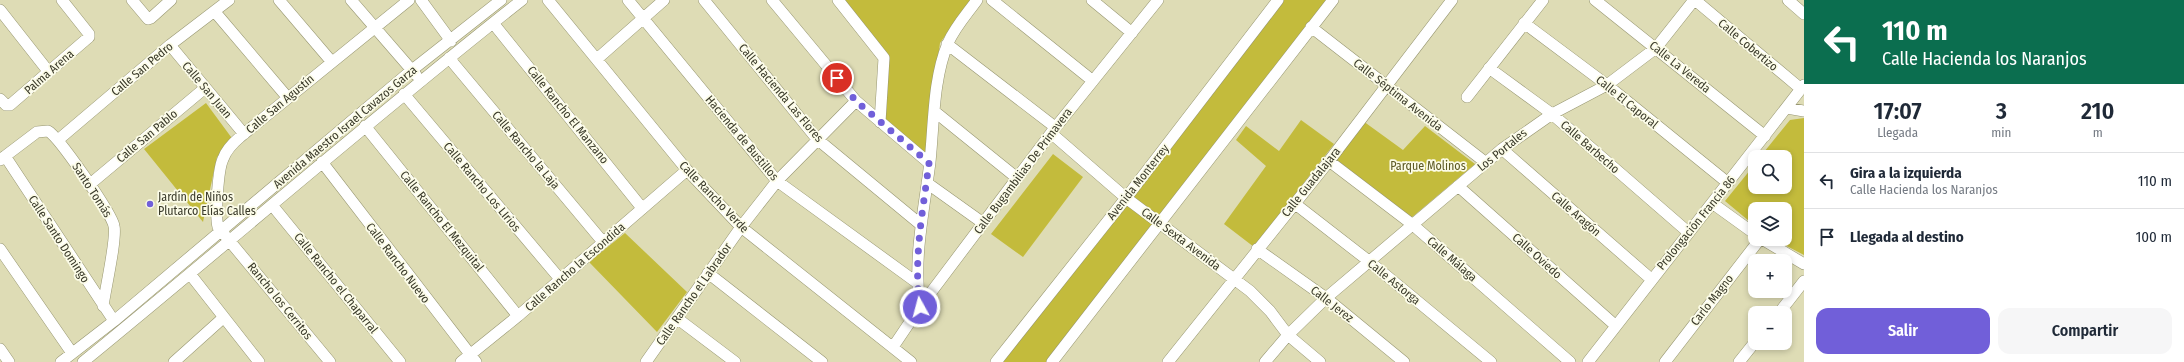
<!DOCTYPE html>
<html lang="es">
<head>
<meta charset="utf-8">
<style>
  :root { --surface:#fff; --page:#f6f6f7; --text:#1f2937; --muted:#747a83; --line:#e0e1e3; --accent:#715fd9 }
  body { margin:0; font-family:"Fira Sans Condensed",sans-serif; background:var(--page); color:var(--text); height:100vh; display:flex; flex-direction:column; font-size:15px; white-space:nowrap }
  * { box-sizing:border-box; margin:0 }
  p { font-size:13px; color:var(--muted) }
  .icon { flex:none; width:22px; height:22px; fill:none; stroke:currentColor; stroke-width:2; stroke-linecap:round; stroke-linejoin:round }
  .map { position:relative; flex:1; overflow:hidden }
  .side { display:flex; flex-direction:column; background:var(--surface); width:380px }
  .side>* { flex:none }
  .hud { background:#0b6e4f; color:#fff; overflow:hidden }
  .tools { position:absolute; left:1748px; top:150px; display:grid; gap:8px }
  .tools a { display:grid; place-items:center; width:44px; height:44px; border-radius:8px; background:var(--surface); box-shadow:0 2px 6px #0003; font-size:20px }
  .pin { position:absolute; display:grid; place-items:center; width:34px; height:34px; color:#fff; margin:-17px; border:2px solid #fff; border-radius:50%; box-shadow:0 1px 4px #0007 }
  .me { position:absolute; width:44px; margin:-22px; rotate:353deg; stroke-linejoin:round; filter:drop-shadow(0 0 3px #0008) }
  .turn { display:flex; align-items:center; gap:14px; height:84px; padding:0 12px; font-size:18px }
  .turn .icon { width:52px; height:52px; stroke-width:2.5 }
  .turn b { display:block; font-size:28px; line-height:34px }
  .eta { display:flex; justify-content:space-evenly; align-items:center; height:68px; text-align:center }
  .eta b { font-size:24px; font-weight:600; line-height:28px }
  .primary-button { display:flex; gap:8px; margin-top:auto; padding:8px 12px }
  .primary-button a { flex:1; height:46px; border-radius:12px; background:var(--accent); color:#fff; font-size:16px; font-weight:600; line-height:46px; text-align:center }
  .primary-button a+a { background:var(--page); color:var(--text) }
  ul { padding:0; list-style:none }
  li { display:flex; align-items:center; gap:12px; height:56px; padding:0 12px; border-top:1px solid var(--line) }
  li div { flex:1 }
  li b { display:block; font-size:15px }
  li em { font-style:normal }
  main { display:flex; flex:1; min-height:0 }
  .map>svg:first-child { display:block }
</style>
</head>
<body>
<main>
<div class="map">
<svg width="1804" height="362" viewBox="0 0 1804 362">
  <rect width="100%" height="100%" fill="#dedcb5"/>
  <path fill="#c3bb3c" d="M843 0H971L940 43 925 154 883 121 888 57Z
    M1274 0H1335L1052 362H996Z
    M206 103 234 141 217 157 203 222 144 149Z
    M1804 118V255L1773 239H1785V209H1755V226L1725 201 1755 164V187H1785V157H1760L1790 120Z
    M1301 120 1334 144 1254 247 1224 224 1266 166 1236 140 1246 126 1279 151Z
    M1363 121 1403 150 1425 126 1475 164 1411 218 1334 160Z
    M1053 154 1083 177 1023 257 991 234Z
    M625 233 687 292 657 332 589 262Z"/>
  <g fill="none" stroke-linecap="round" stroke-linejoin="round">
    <defs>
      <path id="minor" d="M132 0 148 19 151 18 171 0
        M279 0 331 61
        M351 0 416 75
        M421 0 451 41
        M548 0 687 170 741 227 911 362
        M628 0 777 181 916 282
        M704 0 817 139 920 224
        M772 0 856 101 929 163
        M838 0 884 58 880 122
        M992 0 1093 81
        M1092 0 1132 33
        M1595 0 1765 136
        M1695 0 1801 89
        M1788 0 1804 14
        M0 10 48 71
        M215 12 288 98
        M493 23 642 208
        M1524 23 1607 85 1728 183
        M1311 27 1485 162
        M947 44 1055 127
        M170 45 244 134
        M449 58 603 242
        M597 59 664 0
        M1489 68 1552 114 1688 232
        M404 94 560 279
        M1467 97 1543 0
        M0 99 6 105H10L89 37V34L62 0
        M1787 108 1804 111
        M934 111 1017 178
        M365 126 518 316
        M1051 133 1126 198 1250 291 1270 311 1288 335 1320 362
        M58 140 170 45 229 0
        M1502 149 1651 279
        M5 156 114 321
        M0 160 37 132 48 131C59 137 112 214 114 226 117 238 105 291 103 306
        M1329 161 1413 225 1570 362
        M322 162 476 362
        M927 183 983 223
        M89 185 205 88
        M1458 186 1616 326
        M1294 203 1370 262 1491 362
        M1712 203 1755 234
        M272 205 400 362
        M1762 239 1804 264
        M0 249 72 353
        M1257 249 1326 298 1404 362
        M708 273 822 362
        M190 274 259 362
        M920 307C913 258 924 211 930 162 934 123 933 79 948 43 955 27 967 14 977 0
        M1779 313 1804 281
        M678 319 735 362
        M893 347 920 307 1051 133 1158 0
        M0 349 9 362
        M61 362 114 321 412 70 501 0
        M83 362C230 242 373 117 522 0
        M174 362 223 318
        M330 362 218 227C215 216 218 169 223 159 226 150 233 143 240 137L409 0
        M461 362 518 316 687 170
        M646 362 741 227 777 181 856 101
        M996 362 1126 198 1278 0
        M1052 362 1333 0
        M1168 362 1329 161 1452 0
        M1265 362 1288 335 1326 298 1502 149 1552 114 1607 85 1656 48 1694 0
        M1588 362 1804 85
        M1665 362 1760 239
        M1739 362 1755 342"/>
    </defs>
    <use href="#minor" stroke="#979671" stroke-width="12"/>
    <use href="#minor" stroke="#fff" stroke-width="11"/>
  </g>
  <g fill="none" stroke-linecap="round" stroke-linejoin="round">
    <path stroke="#715fd9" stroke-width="7" stroke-dasharray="0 12.6" d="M837 78 856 101 929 163C923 211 913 259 920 307"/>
  </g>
  <circle fill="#715fd9" stroke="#fcfce8" stroke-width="1.5" cx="150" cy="204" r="4"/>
  <g text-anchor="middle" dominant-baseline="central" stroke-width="3.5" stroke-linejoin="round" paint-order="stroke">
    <g font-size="12" fill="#393929" stroke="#fcfce8">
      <text transform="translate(1748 45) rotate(40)">Calle Cobertizo</text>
      <text transform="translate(1680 67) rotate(39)">Calle La Vereda</text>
      <text transform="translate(142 69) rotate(-40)">Calle San Pedro</text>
      <text transform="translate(49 72) rotate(-41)">Palma Arena</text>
      <text transform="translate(207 90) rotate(50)">Calle San Juan</text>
      <text transform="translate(781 93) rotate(50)">Calle Hacienda Las Flores</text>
      <text transform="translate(1398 95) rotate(38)">Calle Séptima Avenida</text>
      <text transform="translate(1627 102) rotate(39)">Calle El Caporal</text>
      <text transform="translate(280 104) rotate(-40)">Calle San Agustín</text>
      <text transform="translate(568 115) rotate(51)">Calle Rancho El Manzano</text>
      <text transform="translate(345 127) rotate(-40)">Avenida Maestro Israel Cavazos Garza</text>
      <text transform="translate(147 136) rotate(-40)">Calle San Pablo</text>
      <text transform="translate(742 138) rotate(50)">Hacienda de Bustillos</text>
      <text transform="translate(1590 147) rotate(41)">Calle Barbecho</text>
      <text transform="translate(526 150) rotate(50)">Calle Rancho la Laja</text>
      <text transform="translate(1502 150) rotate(-39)">Los Portales</text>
      <text transform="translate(1023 171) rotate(-53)">Calle Bugambilias De Primavera</text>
      <text transform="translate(1138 182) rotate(-52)">Avenida Monterrey</text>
      <text transform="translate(1311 182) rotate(-51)">Calle Guadalajara</text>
      <text transform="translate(482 187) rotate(50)">Calle Rancho Los LIrios</text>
      <text transform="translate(92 190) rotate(57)">Santo Tomás</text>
      <text transform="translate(714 197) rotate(46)">Calle Rancho Verde</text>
      <text transform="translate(1576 214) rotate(41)">Calle Aragón</text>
      <text transform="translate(442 221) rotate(51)">Calle Rancho El Mezquital</text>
      <text transform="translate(1696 223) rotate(-51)">Prolongación Francia 86</text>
      <text transform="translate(59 239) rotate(57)">Calle Santo Domingo</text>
      <text transform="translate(1181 239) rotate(37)">Calle Sexta Avenida</text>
      <text transform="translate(1537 256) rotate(42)">Calle Oviedo</text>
      <text transform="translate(1452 259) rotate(41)">Calle Málaga</text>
      <text transform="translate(398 263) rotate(53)">Calle Rancho Nuevo</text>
      <text transform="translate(575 267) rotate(-41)">Calle Rancho la Escondida</text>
      <text transform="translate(1394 282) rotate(39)">Calle Astorga</text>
      <text transform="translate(336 283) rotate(51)">Calle Rancho el Chaparral</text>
      <text transform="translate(694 294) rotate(-55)">Calle Rancho el Labrador</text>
      <text transform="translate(1712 300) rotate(-52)">Carlo Magno</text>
      <text transform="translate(280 301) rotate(51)">Rancho los Cerritos</text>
      <text transform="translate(1332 304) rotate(38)">Calle Jerez</text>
    </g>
    <g font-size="12" fill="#5c5924" stroke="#fcfce8">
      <text x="1428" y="166">Parque Molinos</text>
    </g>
    <g font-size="12" fill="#393929" stroke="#fcfce8" text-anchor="start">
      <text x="158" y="197">Jardín de Niños<tspan x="158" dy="14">Plutarco Elías Calles</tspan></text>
    </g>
  </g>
</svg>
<div class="tools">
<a><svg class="icon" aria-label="search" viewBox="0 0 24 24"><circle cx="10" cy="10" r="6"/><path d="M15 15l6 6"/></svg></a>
<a><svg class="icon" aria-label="layers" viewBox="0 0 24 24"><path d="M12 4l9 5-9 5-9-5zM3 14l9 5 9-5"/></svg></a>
<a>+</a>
<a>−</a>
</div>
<div class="pin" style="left:837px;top:78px;background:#d93025"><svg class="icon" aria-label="arrive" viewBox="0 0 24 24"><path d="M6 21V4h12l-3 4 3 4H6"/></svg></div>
<svg class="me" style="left:920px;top:307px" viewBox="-20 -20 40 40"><circle r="17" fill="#715fd9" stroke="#fff" stroke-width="3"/><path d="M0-11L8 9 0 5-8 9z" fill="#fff"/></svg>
</div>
<section class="side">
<div class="hud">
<div class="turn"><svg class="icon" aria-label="left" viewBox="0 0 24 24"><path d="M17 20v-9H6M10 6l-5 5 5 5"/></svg><div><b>110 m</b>Calle Hacienda los Naranjos</div></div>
</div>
<div class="eta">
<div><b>17:07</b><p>Llegada</p></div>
<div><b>3</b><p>min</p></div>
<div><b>210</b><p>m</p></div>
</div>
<ul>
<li><svg class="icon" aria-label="left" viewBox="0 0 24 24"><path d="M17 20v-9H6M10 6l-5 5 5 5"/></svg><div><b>Gira a la izquierda</b><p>Calle Hacienda los Naranjos</p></div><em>110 m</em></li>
<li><svg class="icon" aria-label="arrive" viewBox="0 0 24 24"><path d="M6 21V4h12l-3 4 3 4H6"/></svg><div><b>Llegada al destino</b></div><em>100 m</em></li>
</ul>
<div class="primary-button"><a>Salir</a><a>Compartir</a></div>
</section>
</main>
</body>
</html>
